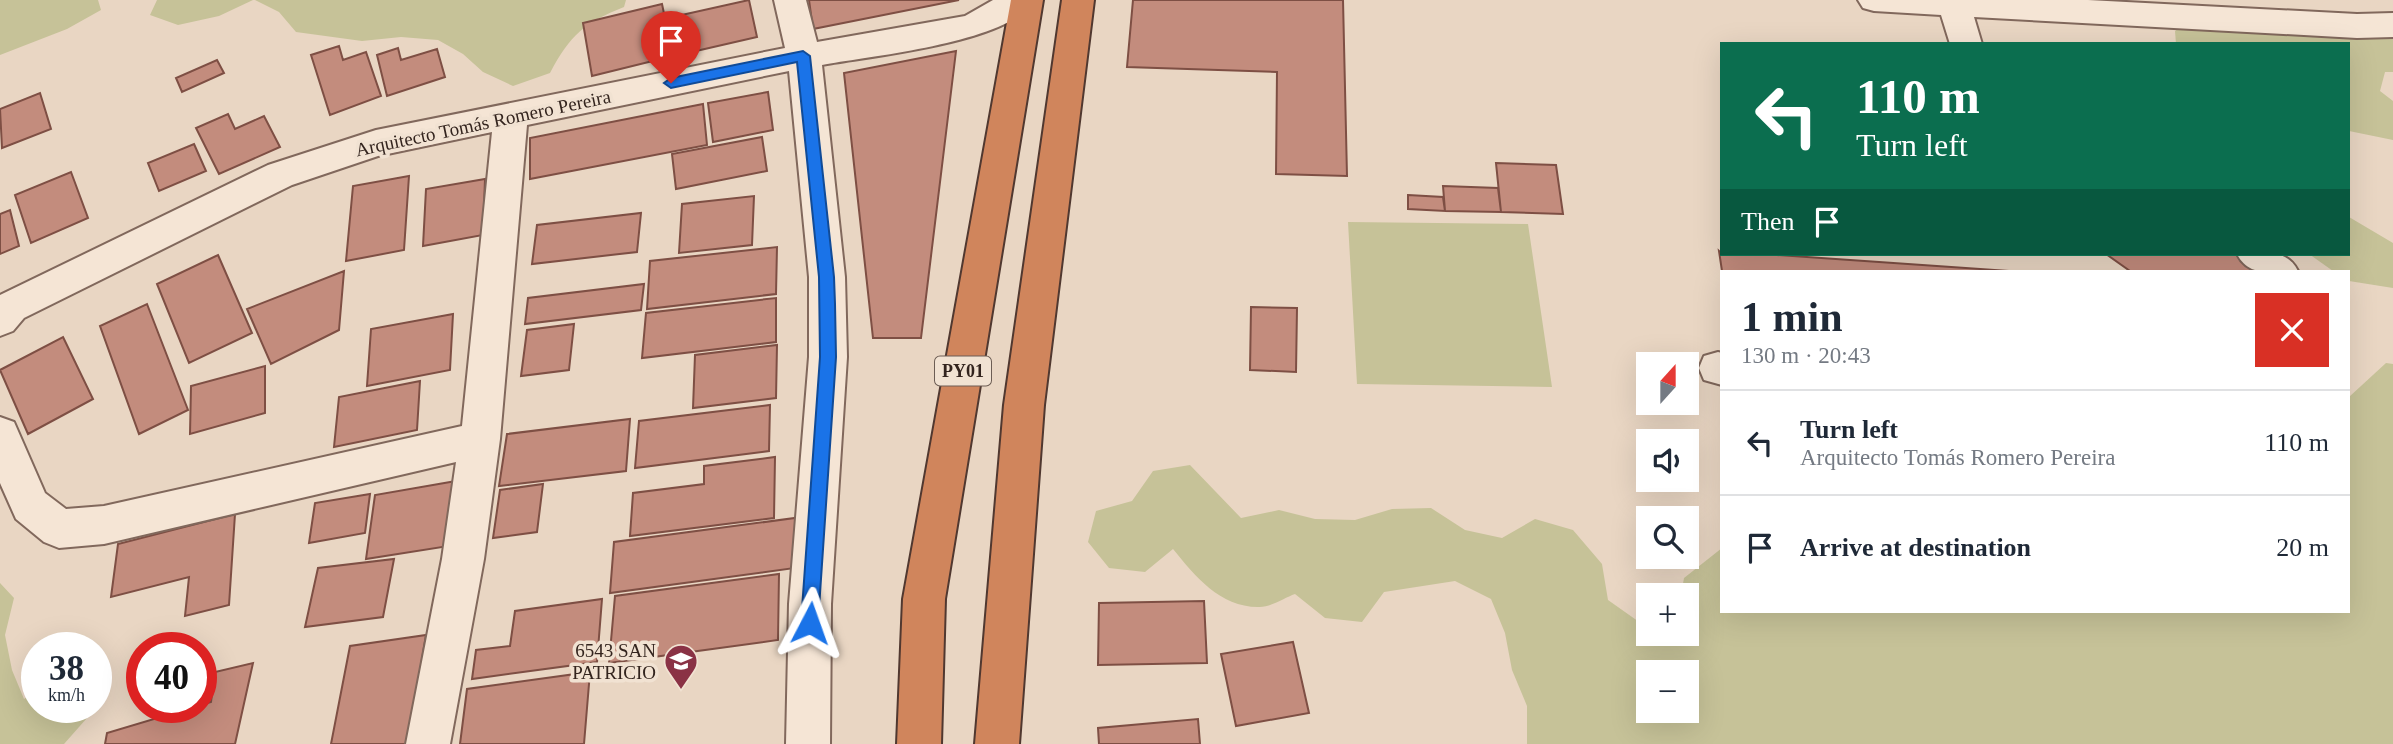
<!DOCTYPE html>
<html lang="en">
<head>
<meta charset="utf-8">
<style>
  :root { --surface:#fff; --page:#f2f2f3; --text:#1f2937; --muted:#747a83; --line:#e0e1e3 }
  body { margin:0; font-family:"Times New Roman",serif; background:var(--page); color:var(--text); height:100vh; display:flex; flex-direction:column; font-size:26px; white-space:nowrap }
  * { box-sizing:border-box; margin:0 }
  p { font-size:23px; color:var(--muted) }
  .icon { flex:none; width:38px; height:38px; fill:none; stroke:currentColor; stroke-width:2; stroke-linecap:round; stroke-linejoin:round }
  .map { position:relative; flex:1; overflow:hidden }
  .drawer { position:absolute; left:1720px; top:270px; width:630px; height:343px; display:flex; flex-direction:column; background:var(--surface); border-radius:0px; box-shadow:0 7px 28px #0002 }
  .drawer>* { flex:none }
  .top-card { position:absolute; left:1720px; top:42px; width:630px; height:214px; border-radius:0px; box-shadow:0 7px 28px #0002; background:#0b6e4f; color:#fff; overflow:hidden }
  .needle { width:46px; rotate:21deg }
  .fabs { position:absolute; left:1636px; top:352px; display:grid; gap:14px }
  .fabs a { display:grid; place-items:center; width:63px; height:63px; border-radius:0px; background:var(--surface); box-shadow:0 7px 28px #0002; font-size:35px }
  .speed { position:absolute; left:21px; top:632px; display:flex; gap:14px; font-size:35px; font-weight:700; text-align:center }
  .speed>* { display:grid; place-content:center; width:91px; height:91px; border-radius:50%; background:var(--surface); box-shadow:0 7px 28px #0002; line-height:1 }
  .speed small { font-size:18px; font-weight:400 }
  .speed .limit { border:10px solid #d22; background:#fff; color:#111 }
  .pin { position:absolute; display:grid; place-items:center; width:60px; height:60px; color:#fff; margin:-72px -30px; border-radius:50% 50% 50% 0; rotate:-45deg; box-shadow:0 0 7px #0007 }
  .pin .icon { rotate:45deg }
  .me { position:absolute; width:77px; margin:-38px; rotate:4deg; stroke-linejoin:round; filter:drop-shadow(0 0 5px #0008) }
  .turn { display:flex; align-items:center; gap:24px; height:147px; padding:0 21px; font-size:32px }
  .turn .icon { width:91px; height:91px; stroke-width:2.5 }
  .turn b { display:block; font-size:49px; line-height:60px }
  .then { display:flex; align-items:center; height:66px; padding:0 21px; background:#0003; gap:14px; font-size:26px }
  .round { display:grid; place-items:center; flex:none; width:74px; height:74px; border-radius:0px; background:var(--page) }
  .summary { display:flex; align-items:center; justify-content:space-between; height:119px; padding:0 21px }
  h1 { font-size:42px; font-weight:800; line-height:52px }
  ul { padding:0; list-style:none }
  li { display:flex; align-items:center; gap:21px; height:105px; padding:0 21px; border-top:2px solid var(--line) }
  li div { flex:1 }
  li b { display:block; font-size:26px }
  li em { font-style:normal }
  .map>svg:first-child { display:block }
</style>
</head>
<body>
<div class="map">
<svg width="2393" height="744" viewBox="0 0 2393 744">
  <rect width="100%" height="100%" fill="#e9d6c3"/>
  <path fill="#c6c298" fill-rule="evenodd" d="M0 0H98L101 10 67 29 0 55Z
    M157 0H253L219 16 178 25 150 15Z
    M255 0H626L624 7C584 23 571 34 550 73L513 86 483 72 463 54 438 40 401 37 362 41 296 32 279 12Z
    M2193 18 2393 32V72H2385L2380 91 2393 101V140L2349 131 2348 44H2176L2175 31Z
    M2349 217 2393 243V288L2349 281 2348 271H2333L2309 254H2348Z
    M1348 222 1528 224 1552 387 1357 384Z
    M2386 363 2393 364V744H1527V706L1512 670 1505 633 1491 599 1455 581 1384 592 1362 622 1325 618 1295 594C1284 598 1269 608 1258 607 1220 607 1195 576 1173 549L1145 572 1109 568 1088 542 1096 511 1132 501 1153 471 1190 465 1241 518 1279 510 1315 519 1355 520 1392 509 1431 508 1465 530 1502 538 1535 519 1573 530 1602 564 1608 600 1642 624 1648 622V634H1687V595H1681L1684 578 1722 548V611H2348L2349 397ZM1648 672H1687V710H1648Z
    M0 583 14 598 5 635 12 670 24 699 37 691V707H90L87 718 64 744H0Z"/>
  <path fill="#c38c7d" stroke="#7e4f44" stroke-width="2" d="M749 0 757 37 683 54 677 16Z
    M809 0H959L813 29Z
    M1133 0H1343L1347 176 1276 174 1277 72 1127 67Z
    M662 4 673 56 592 76 583 23Z
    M339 46 343 60 366 52 381 96 330 115 311 55Z
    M398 48 401 60 437 49 445 77 387 96 377 55Z
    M956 51 921 338H873L844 73Z
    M217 60 224 73 182 92 176 78Z
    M768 92 773 130 713 142 708 103Z
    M40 93 51 129 2 148 0 109Z
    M703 104 707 145 530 179V138Z
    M228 114 235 129 264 116 280 147 219 174 196 128Z
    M762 137 767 171 676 189 672 154Z
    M194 144 206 171 159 191 148 163Z
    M1496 163 1556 165 1563 214 1501 212Z
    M71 172 88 218 31 243 15 195Z
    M409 176 404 250 346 261 353 186Z
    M485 179 483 235 423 246 426 189Z
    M1443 186 1498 188 1501 212 1445 211Z
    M1408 195 1443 197 1445 211 1408 209Z
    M754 196 752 245 679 253 682 204Z
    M10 210 19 246 0 254V214Z
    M641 213 637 252 532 264 537 225Z
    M777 247 776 294 647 309 650 261Z
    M1719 251 1722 254H1763L2009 271H1722Z
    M2106 254H2235L2261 271H2130Z
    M218 255 252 333 189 363 157 284Z
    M344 271 339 330 271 364 247 309Z
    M644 284 641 310 525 324 528 298Z
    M776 298V342L642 358 646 313Z
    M147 304 188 410 139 434 100 326Z
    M1251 307 1297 308 1296 372 1250 370Z
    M453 314 450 370 367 386 371 329Z
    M574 324 569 370 521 376 527 330Z
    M63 337 93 399 28 434 0 370Z
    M777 345 776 398 693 408 695 355Z
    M265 366V413L190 434 191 386Z
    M420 381 417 430 334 447 339 397Z
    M770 405 769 451 635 468 639 421Z
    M630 419 626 471 499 486 507 434Z
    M775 457 774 518 630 536 633 493 704 484V466Z
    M456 481 449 546 366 559 375 495Z
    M543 484 537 532 493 538 500 490Z
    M370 494 365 533 309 543 315 503Z
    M235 514 229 605 185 616 189 577 111 597 118 544Z
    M795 518V568L610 593 614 542Z
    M394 559 383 617 305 627 318 568Z
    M779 574 778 640 609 663 615 596Z
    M602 599 597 662 472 679 476 650 510 646 515 611Z
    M1204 601 1207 663 1098 665 1099 603Z
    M426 635 408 744H331L350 646Z
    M1293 642 1309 713 1236 726 1221 654Z
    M253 663 235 744H105L107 733 211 702 215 672Z
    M590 672 584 744H460L467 689Z
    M1198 719 1200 744H1099L1098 728Z"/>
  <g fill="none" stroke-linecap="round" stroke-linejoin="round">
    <defs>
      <path id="minor" d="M774 0H806L817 42 965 16 993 0H1035C1010 43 870 56 822 65L845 277 847 357 831 604 830 744H786L789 604 809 357V277L789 71 527 125 500 439 484 559 450 744H406L442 559 456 462 104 544 59 548 44 542 16 519 0 483V417L14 422 45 493 66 509 104 506 462 426 492 132 378 156 292 185 24 318 13 331 0 336V295L268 165 376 130 785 48Z
        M1858 0H2088L2357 14 2393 13V37L2357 38 1974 17 1982 44H1950L1941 15 1874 11 1863 8Z
        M2237 254C2261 253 2286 247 2298 271 2274 272 2249 278 2237 254Z
        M1718 352 1722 353V385L1704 380 1699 368 1704 356Z"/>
      <path id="highway" d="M1011 0H1043L945 599 941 744H897L903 599Z
        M1062 0H1094L1044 405 1019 744H975L1004 405Z"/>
    </defs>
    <use href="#minor" stroke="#81685c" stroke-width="4"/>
    <use href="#highway" stroke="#503830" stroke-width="4"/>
    <use href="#minor" fill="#f5e5d5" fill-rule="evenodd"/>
    <use href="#highway" fill="#d0855c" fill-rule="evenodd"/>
  </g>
  <path fill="#1a73e8" stroke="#114b97" stroke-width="2" d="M803 51 810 56 834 277 835 304 836 357 818 623 816 629 810 632 803 629 801 623 820 357 819 277 797 62 671 88 664 83 671 78Z"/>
  <defs>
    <symbol id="school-pin" viewBox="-11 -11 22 30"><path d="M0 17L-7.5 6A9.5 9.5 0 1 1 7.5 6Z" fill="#8a3245" stroke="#f1e2d2"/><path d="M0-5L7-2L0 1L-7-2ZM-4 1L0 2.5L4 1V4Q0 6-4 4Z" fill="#fff"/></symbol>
  </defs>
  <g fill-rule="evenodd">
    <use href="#school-pin" x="662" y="642" width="38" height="52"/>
  </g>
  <g text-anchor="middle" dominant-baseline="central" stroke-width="7" stroke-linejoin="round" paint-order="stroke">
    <rect fill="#f1e2d2" stroke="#6c5d54" stroke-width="2" x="935" y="356.5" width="56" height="29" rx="5"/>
    <g font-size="18" font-weight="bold" fill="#33241e">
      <text x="963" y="371">PY01</text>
    </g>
    <g font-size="19" fill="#33241e" stroke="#f1e2d2">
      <text transform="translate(483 123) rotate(-12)">Arquitecto Tomás Romero Pereira</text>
    </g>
    <g font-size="19" fill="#33241e" stroke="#f1e2d2" text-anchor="end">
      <text x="656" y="650">6543 SAN<tspan x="656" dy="22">PATRICIO</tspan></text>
    </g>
  </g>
</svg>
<div class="fabs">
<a><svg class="needle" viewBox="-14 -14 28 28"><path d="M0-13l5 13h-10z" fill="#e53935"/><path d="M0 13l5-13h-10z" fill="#747a83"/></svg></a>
<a><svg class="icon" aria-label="sound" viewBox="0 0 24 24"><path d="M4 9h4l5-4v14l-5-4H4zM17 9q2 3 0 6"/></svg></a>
<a><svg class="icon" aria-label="search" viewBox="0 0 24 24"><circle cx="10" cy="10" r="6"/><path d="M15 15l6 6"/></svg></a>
<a>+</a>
<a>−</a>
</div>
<div class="speed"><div>38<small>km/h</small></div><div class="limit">40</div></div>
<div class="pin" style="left:671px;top:83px;background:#d93025"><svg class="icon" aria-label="arrive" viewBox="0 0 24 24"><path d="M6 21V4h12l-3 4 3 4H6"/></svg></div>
<svg class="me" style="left:810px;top:623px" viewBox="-20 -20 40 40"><path d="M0-17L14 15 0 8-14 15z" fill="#1a73e8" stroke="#fff" stroke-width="4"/></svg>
<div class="top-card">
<div class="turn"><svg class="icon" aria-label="left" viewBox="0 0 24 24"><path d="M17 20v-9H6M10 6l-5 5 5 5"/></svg><div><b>110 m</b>Turn left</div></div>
<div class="then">Then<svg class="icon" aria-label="arrive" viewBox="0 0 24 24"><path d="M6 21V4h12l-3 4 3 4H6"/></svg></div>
</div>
<section class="drawer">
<div class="summary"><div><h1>1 min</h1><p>130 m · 20:43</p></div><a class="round" style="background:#d93025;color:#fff"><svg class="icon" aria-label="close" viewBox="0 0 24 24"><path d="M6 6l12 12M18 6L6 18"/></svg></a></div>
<ul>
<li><svg class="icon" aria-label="left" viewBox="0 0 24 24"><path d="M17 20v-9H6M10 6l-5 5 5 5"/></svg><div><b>Turn left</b><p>Arquitecto Tomás Romero Pereira</p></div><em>110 m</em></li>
<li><svg class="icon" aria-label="arrive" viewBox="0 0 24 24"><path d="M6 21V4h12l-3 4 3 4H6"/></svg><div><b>Arrive at destination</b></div><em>20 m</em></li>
</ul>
</section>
</div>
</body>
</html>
